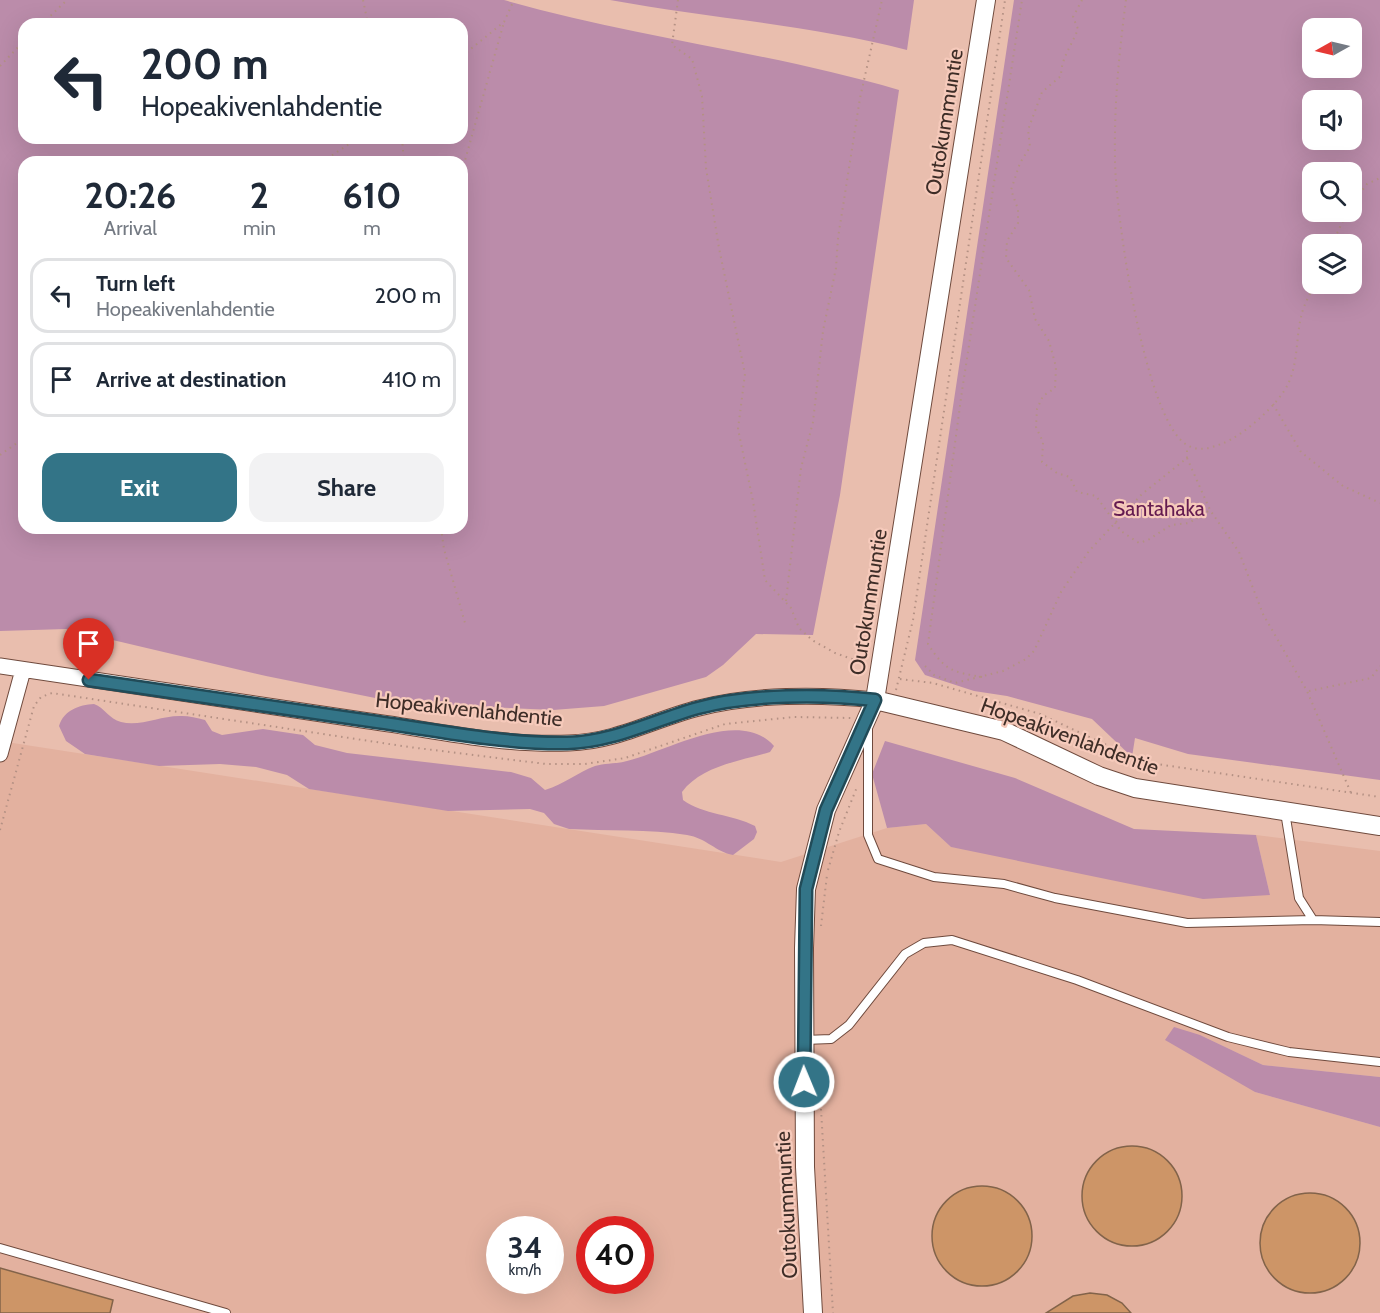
<!DOCTYPE html>
<html lang="en">
<head>
<meta charset="utf-8">
<style>
  :root { --surface:#fff; --page:#f2f2f3; --text:#1f2937; --muted:#747a83; --line:#e0e1e3; --accent:#337487 }
  body { margin:0; font-family:Cabin,sans-serif; background:var(--page); color:var(--text); height:100vh; display:flex; flex-direction:column; font-size:22px; white-space:nowrap }
  * { box-sizing:border-box; margin:0 }
  p { font-size:20px; color:var(--muted) }
  .icon { flex:none; width:33px; height:33px; fill:none; stroke:currentColor; stroke-width:2; stroke-linecap:round; stroke-linejoin:round }
  .map { position:relative; flex:1; overflow:hidden }
  .sheet { position:absolute; left:18px; top:156px; width:450px; height:378px; display:flex; flex-direction:column; background:var(--surface); border-radius:18px; box-shadow:0 6px 24px #0002 }
  .sheet>* { flex:none }
  .top-card { position:absolute; left:18px; top:18px; width:450px; height:126px; border-radius:18px; box-shadow:0 6px 24px #0002; background:#fff; color:var(--text); overflow:hidden }
  .needle { width:39px; rotate:262deg }
  .fabs { position:absolute; left:1302px; top:18px; display:grid; gap:12px }
  .fabs a { display:grid; place-items:center; width:60px; height:60px; border-radius:12px; background:var(--surface); box-shadow:0 6px 24px #0002; font-size:30px }
  .speed { position:absolute; left:486px; top:1216px; display:flex; gap:12px; font-size:30px; font-weight:700; text-align:center }
  .speed>* { display:grid; place-content:center; width:78px; height:78px; border-radius:50%; background:var(--surface); box-shadow:0 6px 24px #0002; line-height:1 }
  .speed small { font-size:15px; font-weight:400 }
  .speed .limit { border:9px solid #d22; background:#fff; color:#111 }
  .pin { position:absolute; display:grid; place-items:center; width:51px; height:51px; color:#fff; margin:-62px -26px; border-radius:50% 50% 50% 0; rotate:-45deg; box-shadow:0 0 6px #0007 }
  .pin .icon { rotate:45deg }
  .me { position:absolute; width:66px; margin:-33px; rotate:359deg; stroke-linejoin:round; filter:drop-shadow(0 0 4px #0008) }
  .turn { display:flex; align-items:center; gap:21px; height:126px; padding:0 24px; font-size:27px }
  .turn .icon { width:78px; height:78px; stroke-width:2.5 }
  .turn b { display:block; font-size:42px; line-height:51px }
  .eta { display:flex; justify-content:space-evenly; align-items:center; height:102px; text-align:center }
  .eta b { font-size:36px; font-weight:700; line-height:42px }
  .cta { display:flex; gap:12px; margin-top:auto; padding:12px 24px }
  .cta a { flex:1; height:69px; border-radius:18px; background:var(--accent); color:#fff; font-size:24px; font-weight:700; line-height:69px; text-align:center }
  .cta a+a { background:var(--page); color:var(--text) }
  ul { padding:0; list-style:none }
  li { display:flex; align-items:center; gap:18px; height:75px; margin:0 12px 9px; padding:0 12px; border:3px solid var(--line); border-radius:18px }
  li div { flex:1 }
  li b { display:block; font-size:22px }
  li em { font-style:normal }
  .map>svg:first-child { display:block }
</style>
</head>
<body>
<div class="map">
<svg width="1380" height="1313" viewBox="0 0 1380 1313">
  <rect width="100%" height="100%" fill="#e9beae"/>
  <path fill="#e3b19f" fill-rule="evenodd" d="M0 741 781 862 887 828 926 824 951 847 1270 895 1256 835 1380 851V1077L1263 1065 1200 1035 1255 1092 1380 1127V1313H0ZM500 1230H550V1281H500ZM590 1230H640V1281H590Z"/>
  <path fill="#bb8caa" fill-rule="evenodd" d="M0 0H504C634 37 769 52 899 90L840 495 813 635 756 634 723 665 706 677 604 706 553 710 400 703 266 676 66 629 0 631ZM24 24H462V138H24ZM24 162H462V528H24Z
    M610 0H914L907 50C810 25 708 18 610 0Z
    M1014 0H1380V780L1188 754 1135 738 1132 757 1092 719 1007 696 974 691 925 675 915 660ZM1352 28V68H1312V28ZM1352 100V140H1312V100ZM1352 172V212H1312V172ZM1352 244V284H1312V244Z
    M94 704C105 708 109 719 121 722 141 727 161 715 182 716 189 716 197 718 205 720L212 731 222 735 263 729 303 735 315 745 347 753 511 772 531 778 545 790C565 784 578 772 595 766 605 763 617 764 627 761 667 751 740 707 774 746L770 752C740 761 701 766 682 792L683 800C704 815 732 814 755 826L757 832 754 839 733 855C716 852 706 838 687 835 649 829 607 831 569 829L554 824 544 813 530 809 448 811 309 789 287 775 256 767 220 764 159 766 85 754 66 741 59 726C64 710 79 705 94 704Z
    M885 741 1015 778 1134 829 1256 835 1270 895 1203 899 951 847 926 824 887 828 872 774Z
    M1174 1027 1200 1035 1263 1065 1380 1077V1127L1255 1092 1165 1040Z"/>
  <path fill="#cd9567" stroke="#82634a" stroke-width="1.5" d="M1082 1196a50 50 0 1 1 100 0a50 50 0 1 1-100 0Z
    M932 1236a50 50 0 1 1 100 0a50 50 0 1 1-100 0Z
    M1260 1243a50 50 0 1 1 100 0a50 50 0 1 1-100 0Z
    M0 1268 113 1300 110 1313H0Z
    M1090 1293 1107 1295 1122 1303 1131 1313H1046L1073 1296Z"/>
  <g fill="none" stroke-linecap="round" stroke-linejoin="round">
    <defs>
      <path id="service" d="M868 729V835L878 859 934 877 1004 884 1055 898 1187 923 1313 920
        M1285 812 1299 898 1313 920 1380 922
        M804 1040 831 1039 849 1025 905 954 924 943 952 940 1077 980 1228 1037 1289 1052 1380 1062
        M0 1248 226 1313"/>
      <path id="minor" d="M0 666C121 685 242 702 362 720 430 729 500 746 569 743 616 742 655 719 699 708 752 694 820 694 875 700
        M0 754 23 670"/>
      <path id="tertiary" d="M875 700 1004 731 1099 776 1135 788 1380 826
        M813 1313 805 1167 804 948 806 889 826 810 875 700 986 0"/>
    </defs>
    <use href="#service" stroke="#6f4a3d" stroke-width="10"/>
    <use href="#minor" stroke="#6f4a3d" stroke-width="17"/>
    <use href="#tertiary" stroke="#6f4a3d" stroke-width="20"/>
    <path stroke="#b49184" stroke-width="2" stroke-dasharray="1.5 4.5" stroke-linecap="butt" d="M363 0 368 24
      M678 0 672 45 692 59 702 96 706 168 719 248 745 374 738 429 753 501 765 580 791 608 799 628 812 640 835 653 866 664
      M1082 0 1073 17 1078 29C1072 45 1061 58 1061 76L1042 92 1028 130 1030 147 1020 163 1011 190 1018 209V223L1007 241 1006 258 1029 290 1035 319 1049 341 1056 367 1055 388 1043 396 1037 409 1036 427 1043 442 1042 462 1057 473 1070 477 1077 492 1096 496 1121 531 1139 543 1148 540 1171 525 1189 523 1210 510
      M1126 0C1119 53 1114 105 1115 159 1115 210 1144 420 1187 445 1199 452 1210 448 1221 444 1242 437 1279 404 1288 384 1298 364 1296 338 1301 317 1303 306 1310 294 1315 284
      M42 24 67 0
      M462 56 504 22 514 0
      M0 66 24 41
      M402 138 404 162
      M322 162 358 138
      M462 171 504 22
      M1352 204 1367 184 1380 178
      M1332 244 1347 212
      M1273 404 1301 452 1343 486 1380 503
      M0 455 24 438
      M1187 458 1210 510 1239 552 1263 614 1307 691 1351 793
      M441 528 444 549 465 623
      M786 601 801 468 813 422 823 331 836 268 838 238 860 98 882 0
      M925 666 934 675 955 683 1003 671 1026 659 1034 651 1061 592 1089 551 1142 494 1187 458V446
      M982 677C953 672 945 671 928 644L962 391 1022 0
      M900 679 933 683 1040 714 1143 762 1380 797
      M896 690 913 620 1005 0
      M1309 691 1371 678 1380 666
      M0 830 34 706 41 697 52 693 409 747 546 764H585L625 758 725 724 794 717 851 718
      M828 870 839 832 857 787
      M821 926 827 875
      M821 1109 833 1313"/>
    <use href="#service" stroke="#fff" stroke-width="8"/>
    <use href="#minor" stroke="#fff" stroke-width="15"/>
    <use href="#tertiary" stroke="#fff" stroke-width="18"/>
  </g>
  <g fill="none" stroke-linecap="round" stroke-linejoin="round">
    <defs>
      <path id="route" d="M89 680C185 694 281 708 377 722 440 731 504 744 567 743 614 742 654 720 698 708 749 694 823 694 875 700L826 810 806 889 804 1082"/>
    </defs>
    <use href="#route" stroke="#214b58" stroke-width="15"/>
    <use href="#route" stroke="#337487" stroke-width="10"/>
  </g>
  <g text-anchor="middle" dominant-baseline="central" stroke-width="4.5" stroke-linejoin="round" paint-order="stroke">
    <g font-size="21" fill="#3e2d27" stroke="#f6cabb">
      <text transform="translate(944 122) rotate(-81)">Outokummuntie</text>
      <text transform="translate(868 602) rotate(-81)">Outokummuntie</text>
      <text transform="translate(469 709) rotate(6)">Hopeakivenlahdentie</text>
      <text transform="translate(1070 736) rotate(20)">Hopeakivenlahdentie</text>
      <text transform="translate(786 1205) rotate(-93)">Outokummuntie</text>
    </g>
    <g font-size="21" fill="#641b50" stroke="#f6cabb">
      <text x="1159" y="508">Santahaka</text>
    </g>
  </g>
</svg>
<div class="fabs">
<a><svg class="needle" viewBox="-14 -14 28 28"><path d="M0-13l5 13h-10z" fill="#e53935"/><path d="M0 13l5-13h-10z" fill="#747a83"/></svg></a>
<a><svg class="icon" aria-label="sound" viewBox="0 0 24 24"><path d="M4 9h4l5-4v14l-5-4H4zM17 9q2 3 0 6"/></svg></a>
<a><svg class="icon" aria-label="search" viewBox="0 0 24 24"><circle cx="10" cy="10" r="6"/><path d="M15 15l6 6"/></svg></a>
<a><svg class="icon" aria-label="layers" viewBox="0 0 24 24"><path d="M12 4l9 5-9 5-9-5zM3 14l9 5 9-5"/></svg></a>
</div>
<div class="speed"><div>34<small>km/h</small></div><div class="limit">40</div></div>
<div class="pin" style="left:89px;top:680px;background:#d93025"><svg class="icon" aria-label="arrive" viewBox="0 0 24 24"><path d="M6 21V4h12l-3 4 3 4H6"/></svg></div>
<svg class="me" style="left:804px;top:1082px" viewBox="-20 -20 40 40"><circle r="17" fill="#337487" stroke="#fff" stroke-width="3"/><path d="M0-11L8 9 0 5-8 9z" fill="#fff"/></svg>
<div class="top-card">
<div class="turn"><svg class="icon" aria-label="left" viewBox="0 0 24 24"><path d="M17 20v-9H6M10 6l-5 5 5 5"/></svg><div><b>200 m</b>Hopeakivenlahdentie</div></div>
</div>
<section class="sheet">
<div class="eta">
<div><b>20:26</b><p>Arrival</p></div>
<div><b>2</b><p>min</p></div>
<div><b>610</b><p>m</p></div>
</div>
<ul>
<li><svg class="icon" aria-label="left" viewBox="0 0 24 24"><path d="M17 20v-9H6M10 6l-5 5 5 5"/></svg><div><b>Turn left</b><p>Hopeakivenlahdentie</p></div><em>200 m</em></li>
<li><svg class="icon" aria-label="arrive" viewBox="0 0 24 24"><path d="M6 21V4h12l-3 4 3 4H6"/></svg><div><b>Arrive at destination</b></div><em>410 m</em></li>
</ul>
<div class="cta"><a>Exit</a><a>Share</a></div>
</section>
</div>
</body>
</html>
